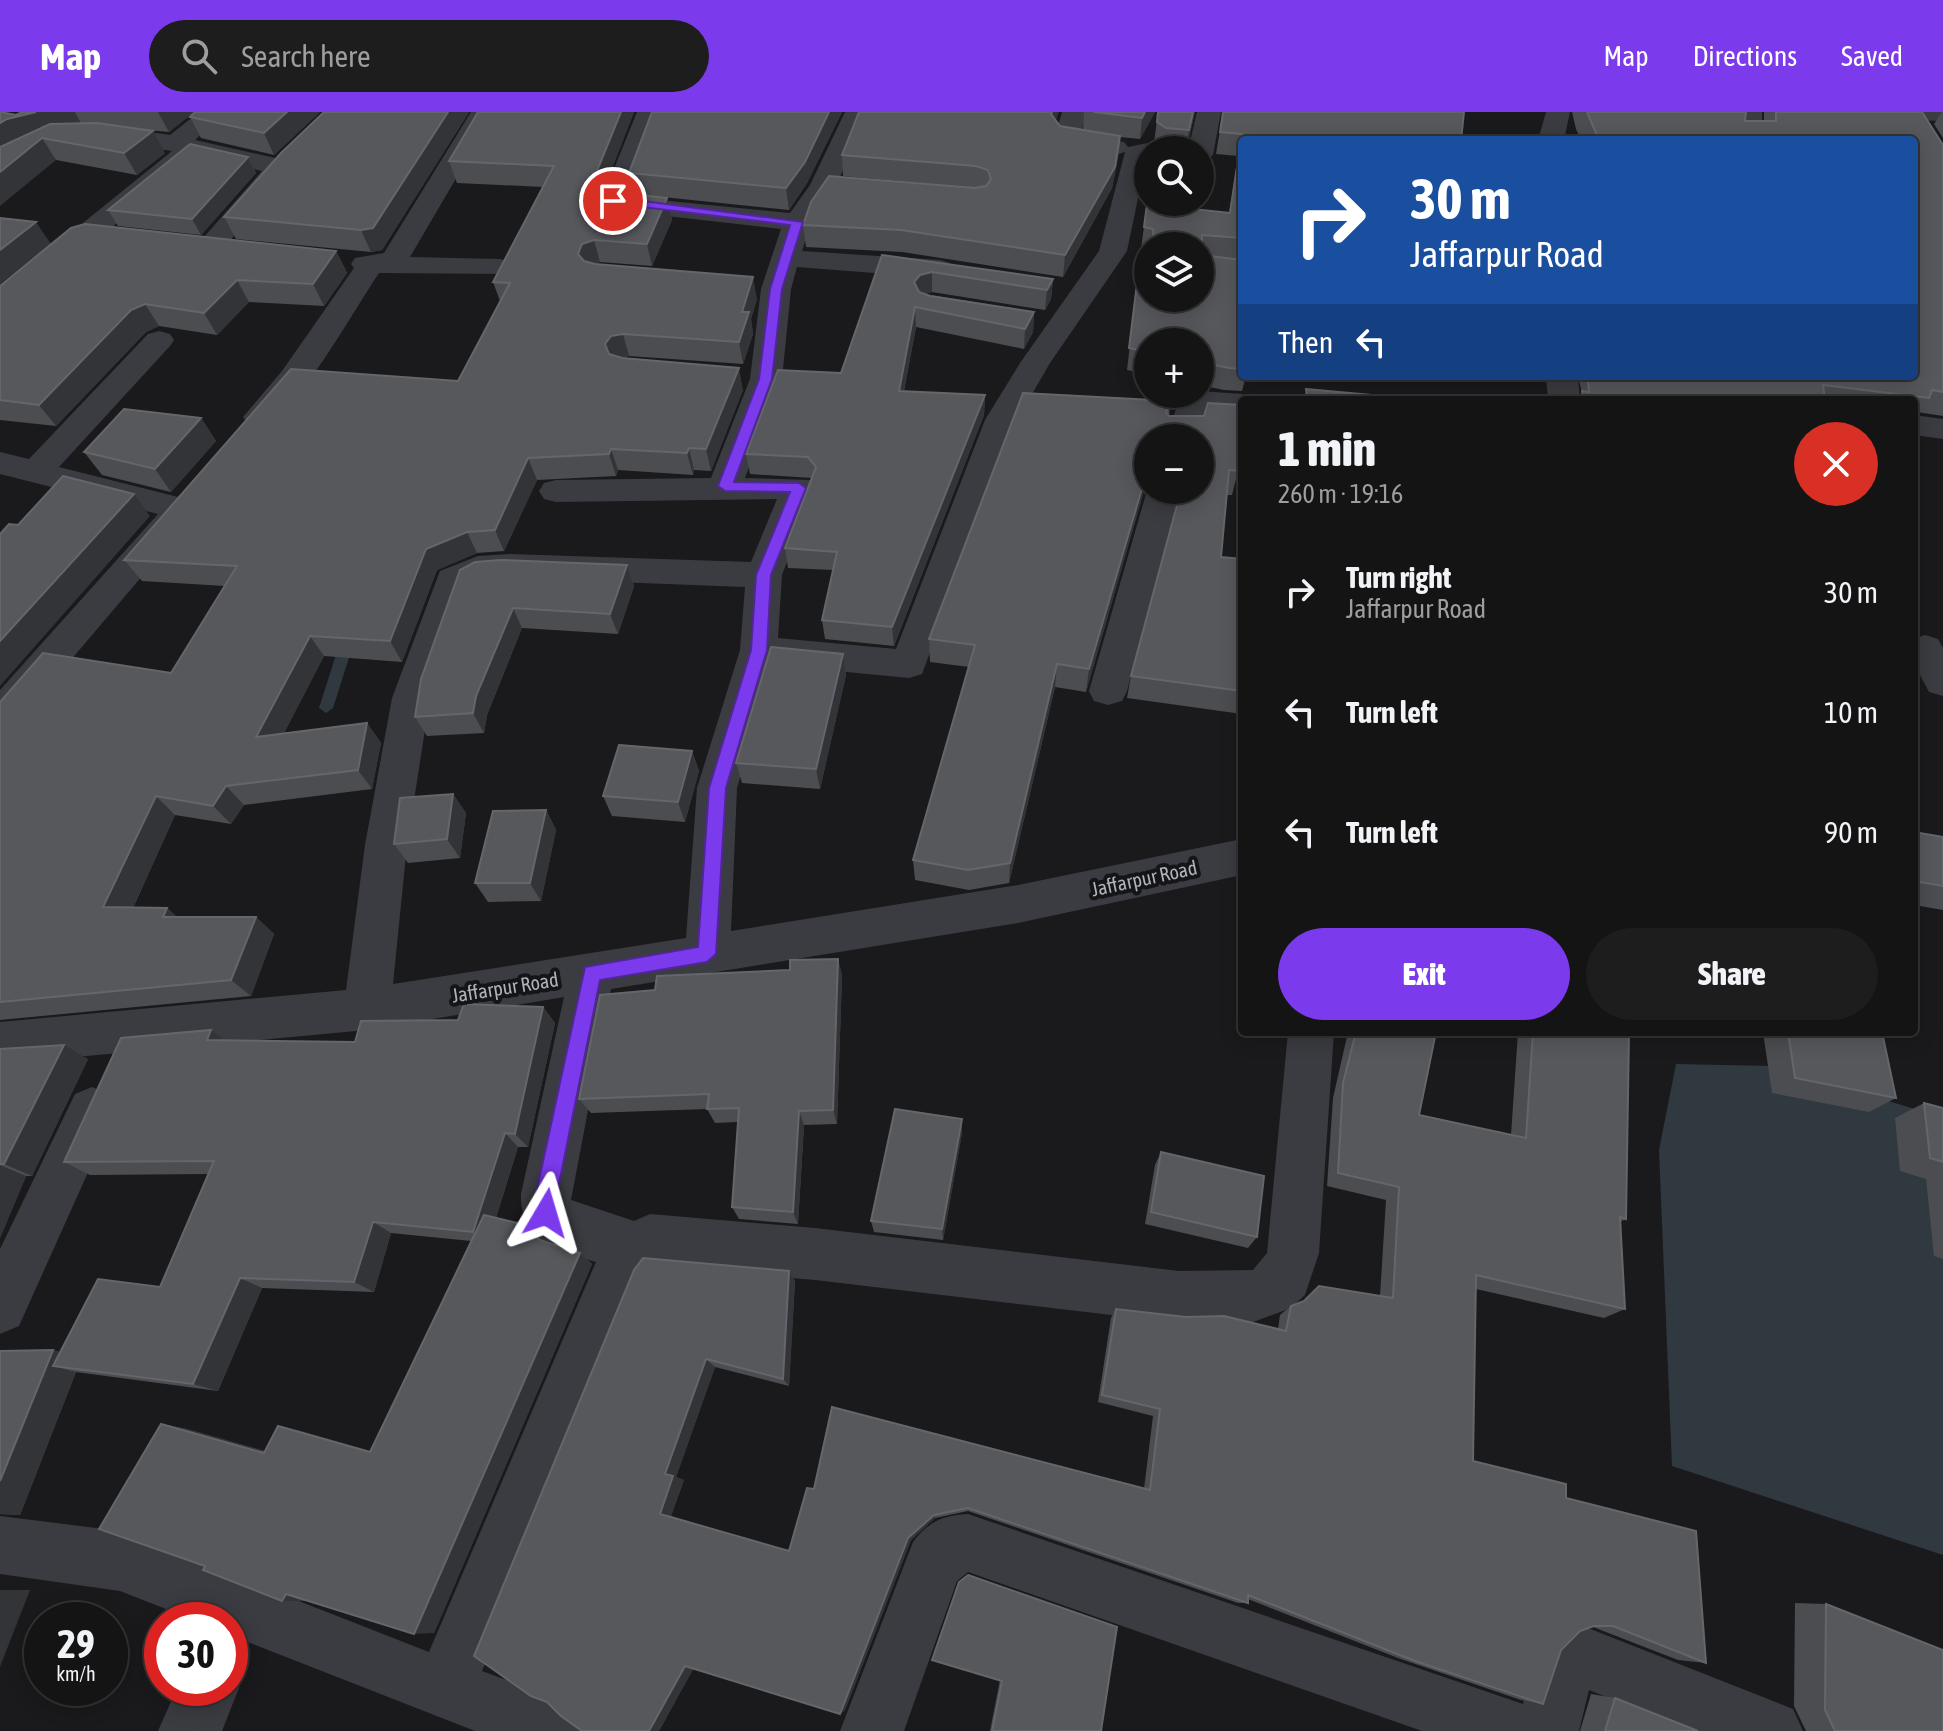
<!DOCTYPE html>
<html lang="en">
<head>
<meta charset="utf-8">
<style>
  :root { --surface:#141415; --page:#1d1d1e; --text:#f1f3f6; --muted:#9d9ea0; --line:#333334; --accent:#7c3aed }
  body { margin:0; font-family:"Asap Condensed",sans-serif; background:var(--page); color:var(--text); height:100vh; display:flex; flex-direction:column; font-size:30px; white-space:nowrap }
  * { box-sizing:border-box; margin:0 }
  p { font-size:26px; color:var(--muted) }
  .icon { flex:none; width:44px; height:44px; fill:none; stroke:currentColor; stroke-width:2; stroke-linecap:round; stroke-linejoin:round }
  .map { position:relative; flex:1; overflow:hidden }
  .panel { position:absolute; left:1238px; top:284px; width:680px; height:640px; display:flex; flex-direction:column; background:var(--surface); border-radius:8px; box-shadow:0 4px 20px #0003,0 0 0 2px var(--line) }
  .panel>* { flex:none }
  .top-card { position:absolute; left:1238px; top:24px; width:680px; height:244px; border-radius:8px; box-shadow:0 4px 20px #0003,0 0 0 2px var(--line); background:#1a4fa0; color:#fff; overflow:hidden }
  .tools { position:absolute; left:1134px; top:24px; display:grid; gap:16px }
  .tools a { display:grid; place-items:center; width:80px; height:80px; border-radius:50%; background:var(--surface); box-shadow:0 4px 20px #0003,0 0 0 2px var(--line); font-size:40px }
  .speed { position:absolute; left:24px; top:1490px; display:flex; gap:16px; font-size:40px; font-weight:700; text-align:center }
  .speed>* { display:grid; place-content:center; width:104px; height:104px; border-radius:50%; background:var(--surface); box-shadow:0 4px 20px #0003,0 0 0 2px var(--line); line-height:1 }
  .speed small { font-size:20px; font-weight:400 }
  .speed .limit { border:12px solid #d22; background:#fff; color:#111 }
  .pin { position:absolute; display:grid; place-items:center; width:68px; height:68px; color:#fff; margin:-34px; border:4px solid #fff; border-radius:50%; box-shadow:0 2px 8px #0007 }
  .me { position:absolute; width:88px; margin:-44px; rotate:7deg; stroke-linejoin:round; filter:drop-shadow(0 0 6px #0008) }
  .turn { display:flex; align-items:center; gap:28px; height:168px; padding:0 40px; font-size:36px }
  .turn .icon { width:104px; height:104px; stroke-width:2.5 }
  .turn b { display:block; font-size:56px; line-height:68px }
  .then { display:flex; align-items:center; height:76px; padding:0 40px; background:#0003; gap:16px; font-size:30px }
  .round { display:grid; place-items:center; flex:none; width:84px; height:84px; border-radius:42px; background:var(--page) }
  .headline { display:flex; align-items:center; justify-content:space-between; height:136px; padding:0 40px }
  h1 { font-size:48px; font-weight:800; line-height:60px }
  .cta { display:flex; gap:16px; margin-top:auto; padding:16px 40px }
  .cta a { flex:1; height:92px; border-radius:48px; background:var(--accent); color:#fff; font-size:32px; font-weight:800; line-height:92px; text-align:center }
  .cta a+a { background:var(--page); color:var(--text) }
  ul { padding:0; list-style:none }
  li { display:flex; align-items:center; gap:24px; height:120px; padding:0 40px }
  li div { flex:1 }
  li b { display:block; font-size:30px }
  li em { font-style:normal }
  header { display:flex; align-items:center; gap:48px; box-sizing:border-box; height:112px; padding:0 40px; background:var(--accent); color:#fff }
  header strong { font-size:38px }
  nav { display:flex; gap:44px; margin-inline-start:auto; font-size:28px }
  .search { width:560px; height:72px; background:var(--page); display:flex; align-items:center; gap:20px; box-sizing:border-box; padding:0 28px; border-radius:44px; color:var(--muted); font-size:30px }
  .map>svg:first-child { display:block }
</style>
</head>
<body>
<header>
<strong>Map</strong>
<div class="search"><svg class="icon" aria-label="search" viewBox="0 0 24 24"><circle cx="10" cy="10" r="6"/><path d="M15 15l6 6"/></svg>Search here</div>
<nav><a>Map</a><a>Directions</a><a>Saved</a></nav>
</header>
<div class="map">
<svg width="1943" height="1619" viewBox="0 0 1943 1619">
  <rect width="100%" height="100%" fill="#1a1a1c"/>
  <path fill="#303940" d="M1676 952 1773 954 1918 998 1943 1084V1443L1672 1354 1659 1038Z"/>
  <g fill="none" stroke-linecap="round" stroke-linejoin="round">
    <path fill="#303940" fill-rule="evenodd" d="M348 522 355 527 333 596 326 601 319 596 341 527Z"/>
    <path fill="#3b3c41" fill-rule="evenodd" d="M199 0H226L195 28 289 49 293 55 221 139H201L197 133 262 59 198 44 93 131H73L69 125 73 119 172 39 110 30 63 31 0 62V43C61 8 102 12 170 23Z
      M471 0H495L410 145 500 147 510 150 514 156 510 162 379 161C353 200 306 284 272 311 264 316 256 314 248 312L243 305 282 259 354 156 351 152 355 146 384 141Z
      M637 0H661L630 85 790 101 810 73 845 0H869L836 74 811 110 802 139 940 148 950 151 954 157 950 163 940 166 797 155 791 177 782 267 745 366 811 368 816 376 782 463 778 526 896 537 985 308 1020 251 1099 139 1125 40 1115 43 1058 32 1054 27 1062 0H1086L1081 22 1124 30 1128 35 1148 31 1160 38H1148L1127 139 1050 251 1017 308 922 562 909 566 773 553 737 676 731 819 1018 773 1242 727V763L1018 811 611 877 571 1088 634 1109 650 1102 815 1116 1179 1159 1253 1158 1267 1141 1288 920H1334L1319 1141 1305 1183 1291 1196 1253 1210 1179 1211 815 1168 652 1154 642 1167 482 1559 561 1588 572 1597 582 1619H475L230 1523V1508H194L120 1479 0 1462V1404L120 1419 429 1540 596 1150C556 1138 520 1131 521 1082L564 885 367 918 0 952V910L346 878 365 733 392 586 440 459 478 444 510 442 751 450 777 387 556 390 544 387 539 379 544 371 556 368 711 366 750 267 761 177 781 117 604 97 600 91ZM510 466 745 475 740 538 697 676 686 826 393 872 407 733 430 586 468 476 484 468Z
      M1197 0H1221L1213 43 1200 51V38H1188Z
      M1546 0H1570L1564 28H1538Z
      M1738 0H1762V28H1736Z
      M1867 0H1943V9L1879 7Z
      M159 219 170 222 174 228 170 234 59 355 194 389 199 397 14 615 0 619V578L158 402 0 362V340L29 347 148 222Z
      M1546 264H1578L1580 288H1548Z
      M1794 264H1826V288H1794Z
      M1200 279 1242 282 1255 288H1242V302L1206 299 1197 326H1165L1182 282H1200Z
      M1914 303 1943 307V327L1914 323Z
      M1148 375V378H1180L1127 579 1122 589 1108 593 1094 589 1089 579Z
      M1925 523 1938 527 1943 536V584L1929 580 1914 552V527Z
      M92 975 109 982 116 998 19 1214 0 1222V1137L75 982Z
      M968 1402 1523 1592C1533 1554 1540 1510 1588 1516L1793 1597 1803 1619H1692L1589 1578 1579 1619H1422L968 1460 957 1469 904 1619H840L913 1430C929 1409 942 1404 968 1402Z
      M230 1554 239 1576 222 1619H158L177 1576H230Z"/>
  </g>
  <path fill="#4b4d51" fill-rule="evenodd" d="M22 0H194L169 20 138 17 165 41 137 63 56 48 16 3Z
    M195 0H320L274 43 201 26 190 5Z
    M324 0H469L382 138 371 140 236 127 224 105Z
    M478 0H634L603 79 634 82 629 61 652 0H842L807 71 789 98 653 84 667 86 672 108 652 154 600 150 595 152 757 187 751 207 753 222 743 252 629 244 621 246 743 278 711 359 694 358 693 363 618 358 616 364 537 368 504 439 477 441 437 458 402 550 324 544 284 621 367 611 381 631 372 677 244 693 231 712 175 703 133 796H167L177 805H256L274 822 251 884 0 908V590L171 561 225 474 142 469 124 448 458 269 500 189 493 170 543 75 457 71 449 49Z
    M1084 0H1155L1140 27 1120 25 1118 46 1112 76 1063 165 902 140 806 135 803 113 975 76 843 64 842 43 1056 9 1060 14 1083 18Z
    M1158 0H1195L1186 38H1163L1154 31Z
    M1223 0H1464L1242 28V264H1246L1242 279 1224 278 1200 273V230H1148V262L1127 258 1141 139 1146 138 1141 137 1147 92 1229 101 1238 44 1216 42ZM1148 134H1200L1148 186Z
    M1572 0H1746L1745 9H1764V0H1922L1943 33V304L1917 300 1914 304V288H1578L1582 281 1578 264H1807V268H1828V264H1914V28H1581L1576 17Z
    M1942 0H1943V26L1934 12Z
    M248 45 256 61 201 123 118 114 108 98Z
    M336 139 347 161 324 194 249 190 217 223 159 214 146 220 56 314 0 308V174Z
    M882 143 1053 167 1051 187 1045 198 932 180 925 182 1034 200 1033 220 1024 237 916 215 904 279 985 283 984 303 894 534 825 527 822 508 833 458 788 456 785 436 812 366 750 362 746 342 841 261Z
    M1023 281 1171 289 1169 304H1204L1208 291 1242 293V315L1238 359 1232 383H1227L1221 445 1242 447V602L1127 586 1131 564 1181 378H1200V326H1148V373L1146 372 1086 580 1055 575 1009 771 969 778 915 768 913 748 969 555 930 550 929 527Z
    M201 306 216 329 171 380 102 363 84 340Z
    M627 453 634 474 618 522 522 516 487 603 484 621 427 624 415 605 460 458Z
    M843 542 846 563 820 677 742 671 736 651Z
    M692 639 699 659 685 710 612 704 603 684Z
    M453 682 466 701 460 746 408 751 394 732Z
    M546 698 556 718 541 789 488 790 475 771Z
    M1914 720 1943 725V798L1914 793Z
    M838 847 842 864 837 1012 804 1013 798 1112 739 1107 732 1095 738 1010 715 1011 707 997 591 1001 579 987 655 878 790 858Z
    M543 895 555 911 528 1035H518L496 1106 540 1128 580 1141 592 1152 434 1521 307 1489H282L205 1454 161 1312 187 1317 265 1339 278 1314 371 1340 471 1129 391 1121 374 1180 262 1176 218 1279 76 1260 20 1403 0 1402V1239L53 1238 60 1240 160 1175 208 1062 90 1063 64 1050 224 928 355 930 458 908Z
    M1348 920H1436L1419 1003 1511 1023 1518 920H1629L1626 1107 1620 1110 1625 1197 1604 1206 1476 1177 1473 1349 1566 1386 1706 1551 1678 1548 1593 1515 1580 1519 1561 1538 1543 1592 1521 1588 1398 1546 1248 1487V1491H1238L968 1399 935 1406 911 1428 845 1598 840 1602 693 1557 659 1619 634 1158 795 1169 789 1274 715 1255 676 1365 684 1368 671 1404 789 1439 814 1377H1144L1153 1304 1098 1290 1111 1206 1116 1197 1278 1217 1280 1203 1291 1194 1380 1184 1386 1088 1327 1074 1333 986Z
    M1763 920H1882L1896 986 1869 1000 1772 981Z
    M0 937 88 947 32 1064H26L0 1126Z
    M1924 991 1943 996V1147L1934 1144 1926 1067 1900 1059 1895 1006Z
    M962 1007V1021L943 1128 874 1120 871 1109Z
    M1161 1040 1257 1125 1248 1136 1145 1112 1155 1053Z
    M1795 1491 1826 1492 1943 1619H1806L1794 1594Z
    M1000 1568 1101 1619H990Z
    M1591 1582 1615 1586 1698 1619H1580Z"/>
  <path fill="#333437" d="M36 0H75L82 13 0 40V11L7 7Z
    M158 0H194L169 20Z
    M287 0H320L274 43 264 21Z
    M448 0H469L382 138 371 140 361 118Z
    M621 0H634L598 93 592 71Z
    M829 0H842L807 71 789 98 786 76Z
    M1052 0H1059L1050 24 1051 2Z
    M1145 0H1155L1140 27 1142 6Z
    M1193 0H1195L1186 38 1189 18Z
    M153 19 165 41 137 63 124 41Z
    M1120 24 1118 46 1112 76 1063 165 1065 143Z
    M42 26 56 48 0 94V60Z
    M248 45 256 61 201 123 192 107Z
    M667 86 672 108 652 154 647 132Z
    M36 110 51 132 0 172V138Z
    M594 128 600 150 588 154 578 142 582 132Z
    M336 139 347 161 324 194 313 172Z
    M932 160V180L921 183 914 170 920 163Z
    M753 165 757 187 751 207 753 222 743 252 739 230 742 200Z
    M1053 167 1051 187 1045 198 1047 178Z
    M237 168 249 190 217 223 204 201Z
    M145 192 159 214 146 220 56 314 39 293 131 198Z
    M915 195 916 215 900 299 899 279Z
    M1034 200 1033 220 1024 237 1025 217Z
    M623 222 629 244 617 246 611 255 605 232 611 224Z
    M739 256 743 278 711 359 706 337Z
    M985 283 984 303 894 534 892 515Z
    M201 306 216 329 171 380 155 357Z
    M689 336 694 358 693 363 687 341Z
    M611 337 618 358 616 364 609 342Z
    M528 346 537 368 504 439 495 418Z
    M1148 356 1146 372 1086 580 1089 557Z
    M134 382 150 404 0 574V529Z
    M467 420 477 441 437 458 402 550 390 529 426 437Z
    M627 453 634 474 618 522 610 502Z
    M513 496 522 516 487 603 484 621 473 601 476 584Z
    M310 524 324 544 272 644 256 625Z
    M843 542 846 563 820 677 816 657Z
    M1057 552 1055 575 1009 771 1010 751Z
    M367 611 381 631 372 677 358 658Z
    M692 639 699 659 685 710 678 690Z
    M226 674 244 693 231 712 213 694Z
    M453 682 466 701 460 746 447 727Z
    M156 684 175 703 125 813 103 795Z
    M546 698 556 718 541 789 530 771Z
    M167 796 187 814 163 805Z
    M256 805 274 822 251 884 231 868Z
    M838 847 842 864 837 1012 833 998Z
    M543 895 555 911 528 1035 515 1022Z
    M211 918 232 934 207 928Z
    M64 933 88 947 32 1064 4 1052Z
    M799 999 804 1013 798 1112 793 1100Z
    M962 1007V1021L943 1128 942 1117Z
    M505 1021 518 1035 488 1131 473 1120Z
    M0 1053 26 1064 0 1126Z
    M373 1110 391 1121 374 1180 354 1170Z
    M580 1141 592 1152 434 1521 414 1522Z
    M789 1159 795 1169 789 1274 783 1267Z
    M240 1166 262 1176 218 1279 193 1272Z
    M53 1238 81 1246 53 1254 76 1260 20 1403 0 1402V1369Z
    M706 1247 715 1255 676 1365 684 1368 671 1404 660 1402 665 1362Z
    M161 1312 187 1317 288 1346 264 1341Z
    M278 1314 301 1319 391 1345 370 1340Z
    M934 1403 935 1406 911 1428 845 1598 840 1602 908 1426Z
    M0 1478H30L0 1555Z
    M286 1482 307 1489H282Z
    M696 1552 659 1619H649L685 1554Z"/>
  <path fill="#56585c" stroke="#64666b" stroke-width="2" d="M0 0 16 3 22 0H36L7 7 0 11Z
    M195 0H287L264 21 190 5Z
    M324 0H448L373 116 361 118 224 105 281 41Z
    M478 0H621L592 71 598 78 667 86 647 132 594 128 582 132 578 142 584 149 595 152 753 165 742 200H749L739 230 623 222 611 224 605 232 609 242 622 246 739 256 706 337 689 336 687 341 611 337 609 342 528 346 495 418 467 420 426 437 390 529 310 524 256 625 367 611 358 658 226 674 213 694 156 684 103 795 167 796 163 805H256L231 868 0 890V590L43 541 171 561 237 454 124 448 291 257 458 269 510 171 493 170 554 54 449 49Z
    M652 0H829L805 50 786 76 629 61Z
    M859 0H1052L1051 2 1060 14 1120 24 1115 55 1065 143 901 118 803 113 811 90 829 64 975 76 986 74 991 67 988 58 976 54 842 43Z
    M1094 0H1145L1142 6Z
    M1158 0H1193L1189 18 1166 16 1157 10Z
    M1223 0H1464L1461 28H1242V102H1239H1242V126L1202 123 1201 143 1242 148V257L1229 256 1200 250V230H1148V240L1129 236 1141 139 1148 138V186H1200V134H1154L1153 117 1144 115 1147 92 1230 101 1242 22 1220 20Z
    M1587 0H1746L1745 9H1776V0H1922L1943 33V280L1932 278 1929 286 1823 273 1825 288H1671L1660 286 1661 288H1583L1582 279 1589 280 1588 269 1594 266V264H1807V268H1844V264H1914V28H1599Z
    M97 11 153 19 124 41 42 26 0 60V35L50 12Z
    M190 32 248 45 192 107 108 98Z
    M0 106 36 110 0 138Z
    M85 112 336 139 313 172 237 168 204 201 145 192 131 198 39 293 0 288V174L71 116Z
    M882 143 1053 167 1047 178 932 160 920 163 914 170 919 180 930 184 1034 200 1025 217 915 195 899 279 985 283 892 515 822 508 837 440 785 436 816 355 808 345 746 342 778 258 841 261Z
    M1306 277 1427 288H1307Z
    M1023 281 1171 289 1166 300 1169 304H1204L1208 291 1242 293V315L1238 359 1229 358 1221 445 1242 447V579L1131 564 1181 378H1200V326H1148V356L1089 557 1057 552 1010 751 968 758 913 748 975 533 929 527Z
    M124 297 201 306 155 357 84 340Z
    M63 364 134 382 0 529V422L9 412 18 413Z
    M501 448 627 453 610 502 513 496 476 584 473 601 415 605 421 567 460 458 475 450Z
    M771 535 843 542 816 657 736 651Z
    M619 633 692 639 678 690 603 684Z
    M453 682 447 727 394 732 400 686Z
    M546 698 530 771H475L493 699Z
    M1914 720 1943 725V774L1914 769Z
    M838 847 833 998 799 999 793 1100 732 1095 739 996 707 997 709 982 579 987 600 883 655 878 657 864 790 858V848Z
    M464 892 543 895 515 1022 505 1021 473 1120 373 1110 354 1170 240 1166 193 1272 53 1254 98 1167 160 1175 214 1049 64 1050 121 926 211 918 207 928 355 930 361 909 458 908Z
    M1356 920H1436L1419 1003 1526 1026 1533 920H1629L1626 1107 1620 1105 1625 1197 1476 1163 1473 1349 1566 1372V1386L1696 1419 1706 1551 1613 1514H1594L1580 1519 1561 1538 1543 1592 1415 1549 1248 1483V1491L968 1396 934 1403 908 1426 840 1602 685 1554 649 1619H582L561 1604 547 1590 531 1584 474 1544 634 1158 643 1146 789 1159 783 1267 706 1247 665 1362 673 1364 660 1402 789 1439 807 1376 814 1377 832 1295 1150 1378 1160 1297 1102 1283 1116 1197 1186 1205 1224 1204 1286 1219 1291 1194 1304 1189 1319 1174 1393 1186 1399 1075 1338 1061 1343 971Z
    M1788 920H1882L1896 986 1795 966Z
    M64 933 4 1052H0V937Z
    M1924 991 1943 996V1050L1930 1046Z
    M895 997 962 1007 942 1117 871 1109Z
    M1161 1040 1264 1064 1257 1125 1151 1100Z
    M484 1103 517 1111 540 1128 580 1141 414 1522 286 1482 282 1489 203 1458 205 1454 99 1417 161 1312 264 1341 278 1314 370 1340Z
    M53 1238 0 1369V1239Z
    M968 1463 1117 1515 1101 1619H992L1002 1569 932 1548 959 1470Z
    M1826 1492 1943 1538V1619H1835L1825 1598Z
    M1615 1586 1698 1619H1605Z"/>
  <path fill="#7c3aed" stroke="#51269a" stroke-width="2" d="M613 85 803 110 782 177 772 267 734 370 799 371 806 376 771 463 767 538 726 676 716 842 707 850 600 868 557 1082 553 1109 546 1112 538 1109 536 1082 585 855 698 835 709 676 751 538 756 463 790 380 725 379 718 374 759 267 770 177 790 113 609 91Z"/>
  <g text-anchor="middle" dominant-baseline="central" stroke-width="8" stroke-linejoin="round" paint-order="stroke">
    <g font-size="20" fill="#adb2bb" stroke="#151517">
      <text transform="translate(1144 766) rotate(-12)">Jaffarpur Road</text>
      <text transform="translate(505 875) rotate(-9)">Jaffarpur Road</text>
    </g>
  </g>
</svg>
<div class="tools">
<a><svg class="icon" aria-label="search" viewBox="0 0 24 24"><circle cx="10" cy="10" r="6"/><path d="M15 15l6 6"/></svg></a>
<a><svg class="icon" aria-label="layers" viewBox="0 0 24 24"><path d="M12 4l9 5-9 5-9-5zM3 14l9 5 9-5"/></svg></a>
<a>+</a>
<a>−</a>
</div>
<div class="speed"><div>29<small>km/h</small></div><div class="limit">30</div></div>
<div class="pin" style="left:613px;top:89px;background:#d93025"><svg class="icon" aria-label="arrive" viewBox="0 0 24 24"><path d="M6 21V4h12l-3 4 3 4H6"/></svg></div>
<svg class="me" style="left:546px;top:1101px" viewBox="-20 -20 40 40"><path d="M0-17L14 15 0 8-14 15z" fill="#7c3aed" stroke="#fff" stroke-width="4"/></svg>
<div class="top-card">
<div class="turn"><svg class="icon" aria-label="right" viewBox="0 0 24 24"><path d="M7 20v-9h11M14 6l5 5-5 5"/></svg><div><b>30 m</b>Jaffarpur Road</div></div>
<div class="then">Then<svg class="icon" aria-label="left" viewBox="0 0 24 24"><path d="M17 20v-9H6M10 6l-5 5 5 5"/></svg></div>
</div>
<section class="panel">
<div class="headline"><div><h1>1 min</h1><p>260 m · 19:16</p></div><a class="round" style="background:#d93025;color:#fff"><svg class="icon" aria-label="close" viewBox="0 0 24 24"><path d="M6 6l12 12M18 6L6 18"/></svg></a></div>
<ul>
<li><svg class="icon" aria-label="right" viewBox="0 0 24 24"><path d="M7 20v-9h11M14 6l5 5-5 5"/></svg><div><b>Turn right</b><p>Jaffarpur Road</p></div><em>30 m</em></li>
<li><svg class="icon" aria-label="left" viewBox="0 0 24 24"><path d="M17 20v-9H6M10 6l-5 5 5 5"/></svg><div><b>Turn left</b></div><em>10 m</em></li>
<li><svg class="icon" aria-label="left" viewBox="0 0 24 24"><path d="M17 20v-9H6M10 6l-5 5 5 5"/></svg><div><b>Turn left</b></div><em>90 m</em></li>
</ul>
<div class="cta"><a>Exit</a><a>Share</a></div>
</section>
</div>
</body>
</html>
